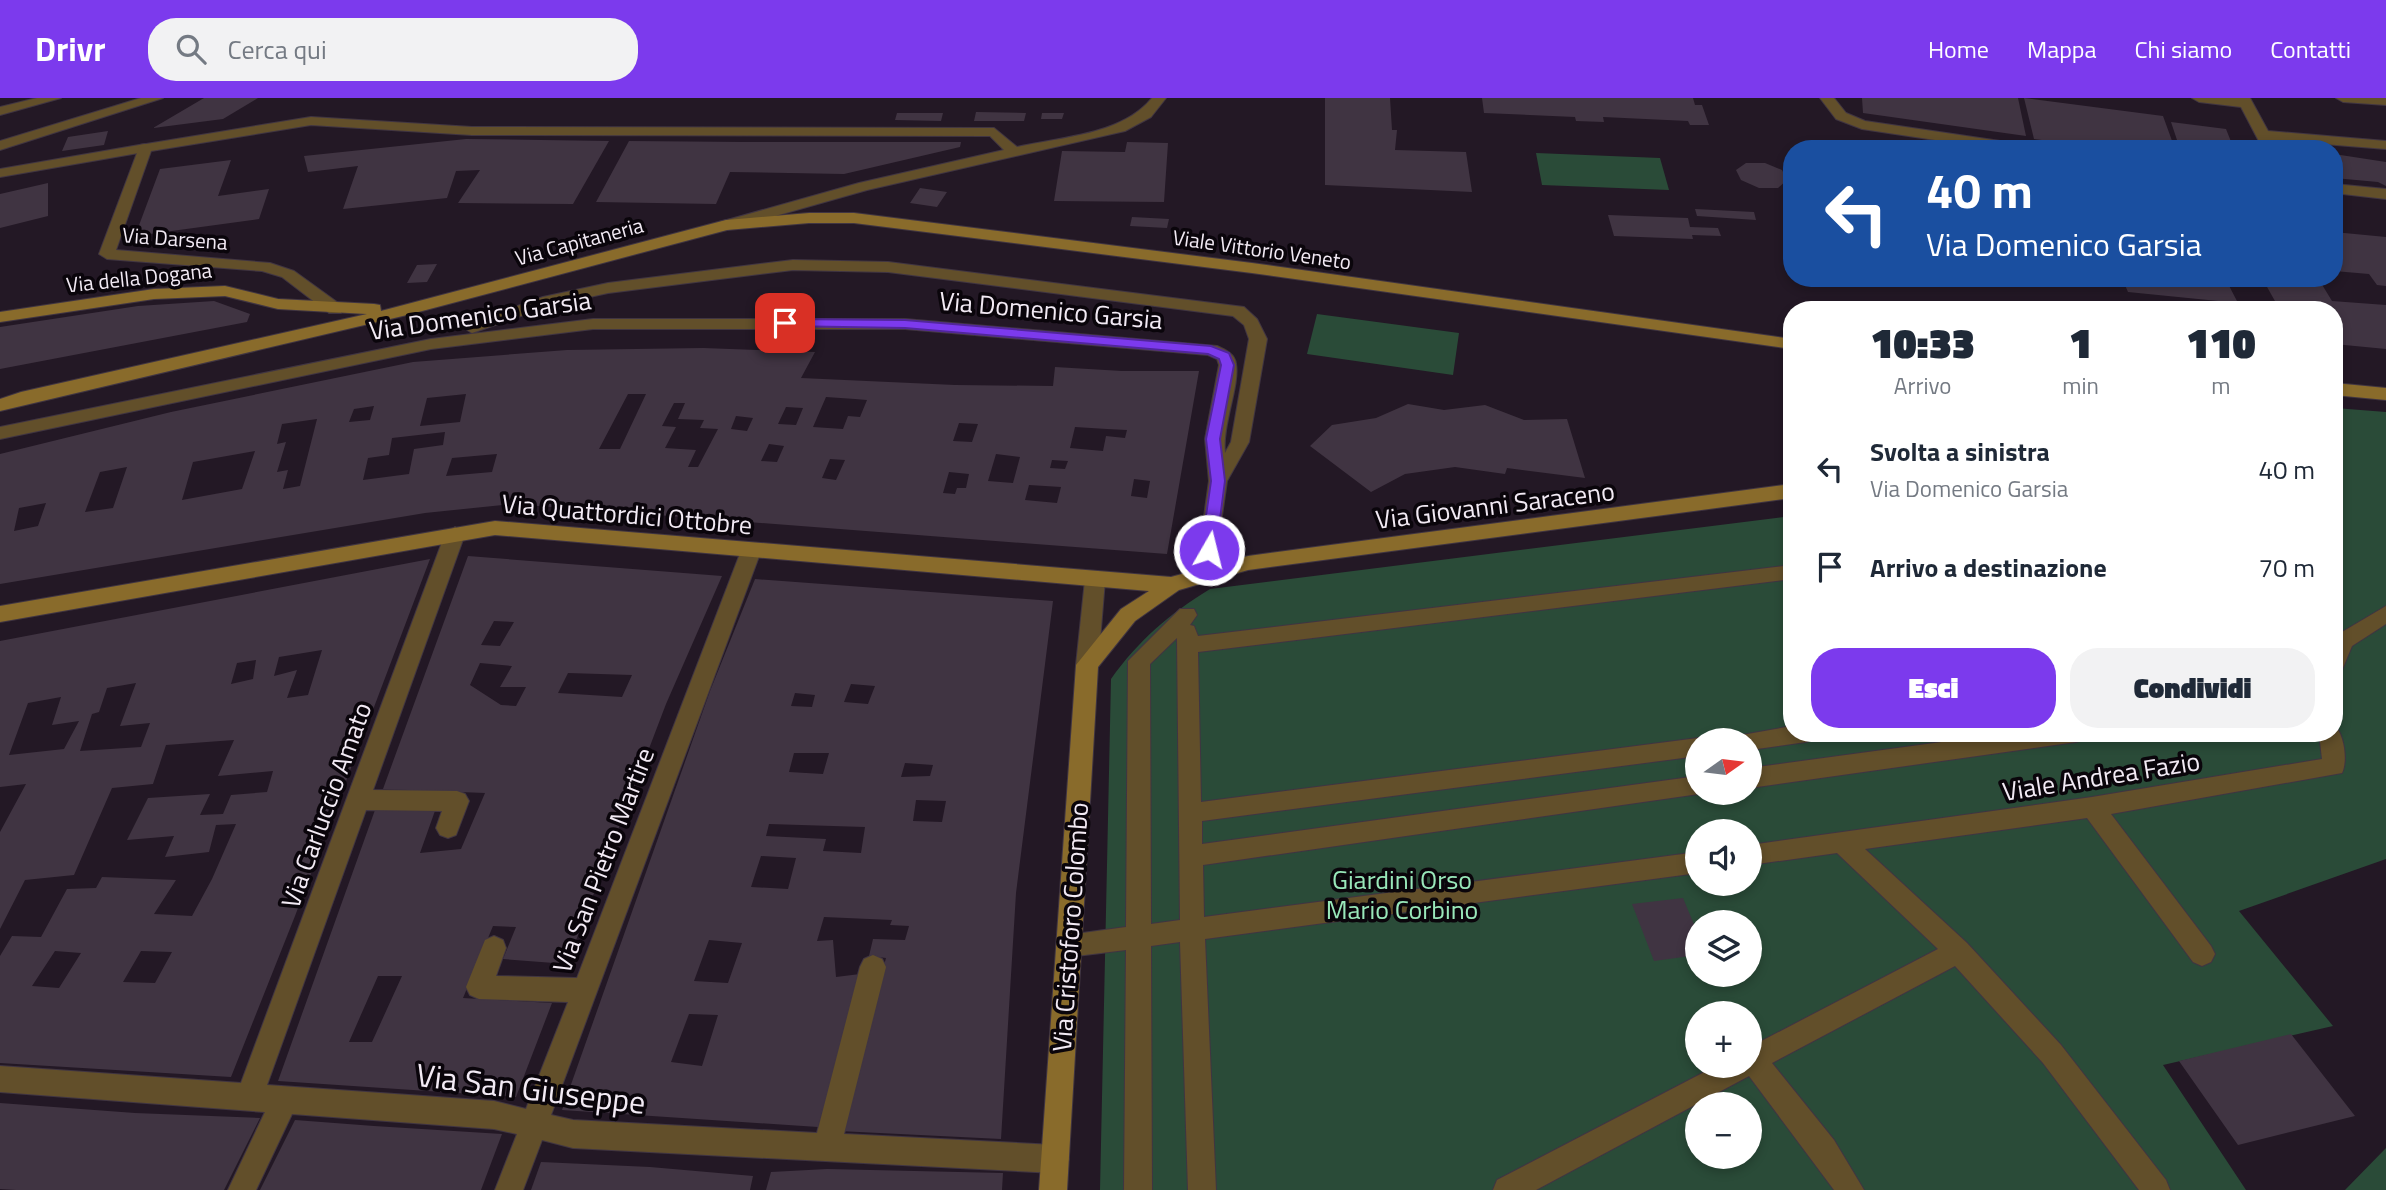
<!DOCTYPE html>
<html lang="it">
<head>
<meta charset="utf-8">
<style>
  :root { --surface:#fff; --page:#f2f2f3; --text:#1f2937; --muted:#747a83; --accent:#7c3aed }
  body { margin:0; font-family:"Titillium Web",sans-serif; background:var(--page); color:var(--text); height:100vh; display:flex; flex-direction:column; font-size:26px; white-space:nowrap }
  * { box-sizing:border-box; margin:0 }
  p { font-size:23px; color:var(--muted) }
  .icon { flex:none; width:38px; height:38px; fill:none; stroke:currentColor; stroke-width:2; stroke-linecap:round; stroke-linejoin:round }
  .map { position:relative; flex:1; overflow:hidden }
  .panel { position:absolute; left:1783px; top:203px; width:560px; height:441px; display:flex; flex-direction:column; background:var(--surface); border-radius:28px; box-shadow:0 4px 10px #0003 }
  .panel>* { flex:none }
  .banner { position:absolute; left:1783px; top:42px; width:560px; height:147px; border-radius:28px; box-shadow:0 4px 10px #0003; background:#1a4fa0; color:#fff; overflow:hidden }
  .needle { width:46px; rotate:76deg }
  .buttons { position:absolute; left:1685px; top:630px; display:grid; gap:14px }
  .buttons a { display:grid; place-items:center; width:77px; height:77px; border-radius:50%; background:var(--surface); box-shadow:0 4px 10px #0003; font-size:35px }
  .pin { position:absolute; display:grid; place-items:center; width:60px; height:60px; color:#fff; margin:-30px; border-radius:14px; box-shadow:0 4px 10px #0006 }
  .me { position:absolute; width:77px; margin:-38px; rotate:8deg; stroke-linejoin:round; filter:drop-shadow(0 0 5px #0008) }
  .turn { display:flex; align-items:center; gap:24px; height:147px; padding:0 28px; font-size:32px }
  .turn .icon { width:91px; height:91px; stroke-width:2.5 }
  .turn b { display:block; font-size:49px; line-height:60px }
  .eta { display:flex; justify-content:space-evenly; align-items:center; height:119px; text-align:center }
  .eta b { font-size:42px; font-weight:800; line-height:49px }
  .action { display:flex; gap:14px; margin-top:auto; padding:14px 28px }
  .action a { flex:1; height:80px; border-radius:28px; background:var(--accent); color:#fff; font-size:28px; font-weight:800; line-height:80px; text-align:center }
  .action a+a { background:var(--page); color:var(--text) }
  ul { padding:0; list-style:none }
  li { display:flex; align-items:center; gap:21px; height:98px; padding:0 28px }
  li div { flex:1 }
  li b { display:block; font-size:26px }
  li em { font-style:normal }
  header { display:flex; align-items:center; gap:42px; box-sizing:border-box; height:98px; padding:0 35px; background:var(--accent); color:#fff }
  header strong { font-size:33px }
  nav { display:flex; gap:38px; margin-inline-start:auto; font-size:24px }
  .search { width:490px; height:63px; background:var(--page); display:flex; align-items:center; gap:18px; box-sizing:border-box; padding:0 24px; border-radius:28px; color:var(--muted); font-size:26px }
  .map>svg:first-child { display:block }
</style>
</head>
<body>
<header>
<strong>Drivr</strong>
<div class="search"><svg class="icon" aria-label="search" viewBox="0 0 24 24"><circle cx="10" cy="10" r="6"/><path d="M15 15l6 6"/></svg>Cerca qui</div>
<nav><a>Home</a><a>Mappa</a><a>Chi siamo</a><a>Contatti</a></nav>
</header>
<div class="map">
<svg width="2386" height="1092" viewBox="0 0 2386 1092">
  <rect width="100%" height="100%" fill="#231825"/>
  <path fill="#2a4b38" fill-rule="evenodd" d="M1536 55 1660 60 1669 92 1542 87Z
    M1317 216 1459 235 1453 277 1307 256Z
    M2335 310 2386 314V761L2239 813 2333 928 2163 967 2246 1092H1100L1111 581C1139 542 1169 516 1210 491L1792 418V635H2334ZM1698 642H1750V695H1698ZM1698 733H1750V786H1698ZM1698 824H1750V877H1698ZM1698 915H1750V968H1698ZM1698 1006H1750V1059H1698Z
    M2386 1049V1092H2345L2386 1050Z"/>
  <path fill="#403442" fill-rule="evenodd" d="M204 0H258L223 21 153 30Z
    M1325 0H1390L1392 32H1397L1395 52 1466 54 1472 94 1325 87Z
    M1482 0H1693L1695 7H1702L1709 27H1690L1688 23 1603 19 1604 24 1576 23 1575 19 1484 15Z
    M1862 0H2018L2026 38 1863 15Z
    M2024 0 2163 18 2175 51H2111L2034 41Z
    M976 14 1026 15 1024 23H974Z
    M897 15H943L941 23 895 22Z
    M1042 15H1064L1062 21H1041Z
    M2171 24 2226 31 2234 51H2180Z
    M108 33 104 47 62 53 68 39Z
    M466 41 609 43 573 106 458 105 480 72 456 73 447 100 343 111 358 68 308 74 304 58Z
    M629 43 743 44H961L960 49 844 76 730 74 716 106 596 104Z
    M1127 44 1168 45 1164 104 1054 103 1062 53 1125 54Z
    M2334 56 2386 64V88L2378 84 2334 80Z
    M231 62 218 98 269 91 259 121 135 138 160 71Z
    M1746 65H1765L1782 72 1787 82 1778 90H1759L1741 82 1736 72Z
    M48 85V118L0 130V96Z
    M920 90 947 94 937 109 910 105Z
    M1695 111 1754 114 1756 122 1697 118Z
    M1608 117 1688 120 1690 129 1718 130 1721 138 1692 137 1693 141 1614 138Z
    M1132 119 1169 121 1167 130 1130 128Z
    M2334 134 2386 139V188L2377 187 2369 176 2334 173Z
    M437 166 427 184 407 185 417 167Z
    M2122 180H2225L2238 205 2128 194Z
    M2262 180H2318L2332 203 2386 207V251L2334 246V212H2280Z
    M214 203 250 216 247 224 0 271V229L138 208Z
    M1976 203 2023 210 2022 212H1977Z
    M703 250 815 254 801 280 955 287 1053 288 1055 269 1122 273H1199L1167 456 512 406 425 415 0 486V356L171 314 413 264 567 252ZM466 296 460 324 420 328 427 300ZM628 296H646L620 351H599ZM826 299 855 301 867 302 860 319 848 318 843 331 813 329ZM674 305H685L678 321 704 322 700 330 718 331 698 369H688L696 352 665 350 676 329 662 328ZM374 308 370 322 349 324 354 311ZM786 309 803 310 796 327 778 326ZM736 318 753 320 747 333 731 331ZM317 321 300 388 283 391 288 372 277 374 286 344 277 346 282 326ZM959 325 978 326 972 344 953 343ZM1075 329 1107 331 1127 332 1125 340 1106 338 1103 353 1070 350ZM445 334 443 347 414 351 409 376 363 382 368 360 389 357 392 340ZM769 346 784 348 777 364 761 363ZM255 353 242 391 182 402 193 364ZM497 356 492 374 446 378 452 360ZM996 356 1020 359 1013 385 988 383ZM830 361 845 362 836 382 822 380ZM1052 362 1068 363 1065 371 1050 370ZM127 369 113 410 85 414 100 374ZM949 374 969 376 966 390H957L955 396 943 395ZM1134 381 1150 383 1147 400 1131 398ZM1029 387 1061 389 1057 405 1025 402ZM46 405 38 428 14 433 19 410Z
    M1408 306 1444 312 1485 307 1524 322 1567 321 1585 380 1507 370 1505 376 1455 369 1405 376 1371 394 1310 348 1332 327 1376 320Z
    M468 458 722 478 666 606 567 866 503 861 516 829 493 828 463 900 552 905 516 999 278 983 375 712 436 710 420 755 461 751 485 695 383 691ZM494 523 514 524 500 548 481 547ZM480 565 512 568 500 589H526L516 608 501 607 470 587ZM568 575 632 577 622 599 558 595ZM378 878H402L372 944H349Z
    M430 461 295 818 231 979 0 965V858L12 838 41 839 67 791 96 790 102 779 176 782 154 816 192 818 212 781 236 726 216 727 209 754 165 759 174 738 127 742 148 700 210 696 200 717 223 716 231 697 267 694 273 673 218 678 234 642 166 647 153 686 112 690 74 777 25 782 0 831V734L26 686 0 689V543ZM322 552 308 597 287 600 297 572 274 578 279 559ZM256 562 253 581 231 586 237 565ZM136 585 120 628 150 625 141 649 80 653 92 616 99 614 107 590ZM61 599 52 627 79 623 64 651 9 657 28 605ZM55 853 81 855 59 890 32 888ZM141 853 172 854 155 885 123 884Z
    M755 481 1053 503 1016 795 1001 1041 839 1033 886 860 869 858 873 841 905 842 909 828 890 827 892 822 824 819 817 843 833 842 836 879 860 876 818 1029 562 1012 710 593ZM851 586 875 588 868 606 844 604ZM795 595 815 597 812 609 791 608ZM794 655H829L823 676 789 674ZM905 665 933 667 930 678 901 679ZM916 702 946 703 942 724 913 723ZM769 726 865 729 861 755 823 753 826 741 766 738ZM761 758 796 760 788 791 751 789ZM709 842 742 845 728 885 694 883ZM689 916 718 917 702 968 671 964Z
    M1683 800 1698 836V857L1654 863 1632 806Z
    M2291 936 2355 1018 2238 1047 2179 963Z
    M0 1005 135 1015 260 1020 224 1092H16L0 1091Z
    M295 1022 374 1028 502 1036 481 1092H260Z
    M541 1064 650 1069 753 1078 750 1092H531Z
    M827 1071 1003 1075 1002 1092H766L771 1074Z"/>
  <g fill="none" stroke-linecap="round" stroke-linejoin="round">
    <defs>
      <path id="lane" d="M37 0H61L0 17V9Z
        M141 0H163L0 52V43Z
        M1820 0H1834L1846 15 1865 23 2027 47 2034 51H1995L1862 31 1836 21Z
        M2192 0H2250L2268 33 2386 43V51L2273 42 2275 51H2263L2241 9 2199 4Z
        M2336 0H2386V7L2343 4Z
        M145 46 150 47V53L0 79V71Z
        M2334 86 2386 91V101L2334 95Z"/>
      <path id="street" d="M1152 0H1166L1151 19 1125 33 867 92 726 132 718 127 720 124 859 85 1004 52 990 38 472 37 311 27 151 53 116 152 270 165 294 173 341 207V215H329L282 179 262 173 107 161 99 156 140 47 311 19 472 29 994 30 1017 49C1061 39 1122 37 1152 0Z
        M793 162 888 164 1244 209 1257 221 1267 241 1249 344 1227 383 1213 480H1199L1196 475 1209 383 1205 341 1219 267 1217 261 1208 257 905 231H593L431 251 0 341V329L431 241 593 221H905L1217 248C1226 252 1235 256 1236 266 1240 287 1222 327 1225 355L1231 344 1249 241 1244 227 1233 218 888 174 793 172 608 195 553 207 472 235 464 230 466 226 543 199 608 185Z
        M455 429 465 436 373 692 457 693 465 696 469 703 456 737 448 740 440 737 436 730 442 713 366 712 267 987 494 1003 526 1011 568 904 479 901 470 897 466 889 485 842 494 838 503 842 506 850 496 878 577 880 741 453 751 446 761 453 551 1017 573 1022 817 1035 860 869 864 861 873 857 882 861 886 869 844 1036 1055 1047 1065 1051 1069 1061 1065 1071 1055 1075 573 1050 542 1042 523 1092H495L517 1036 494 1031 292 1016 256 1092H228L265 1014 0 994V968L241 985 445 436Z
        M1792 467V481L1198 554 1201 704 1698 640 1705 642H1698V658L1202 723V746L1698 678V695H1706L1203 767 1204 819 1698 754V775L1205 841 1216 1092H1188L1180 844 1151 848 1152 1092H1124L1126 852 1068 859 1059 856 1056 848 1059 840 1068 837 1126 829 1128 563 1180 511H1194L1197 517 1190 527 1194 528 1198 538ZM1177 540 1180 822 1151 826 1150 566Z
        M1095 474 1102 477 1105 482 1098 567 1095 573 1087 575 1079 573 1076 567 1085 482 1088 477Z
        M2386 508V526L2352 548 2342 572 2334 574 2337 537Z
        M2334 627C2344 635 2348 663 2342 675L2111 716 2211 848 2215 856 2211 864 2202 868 2193 864 2087 720 1865 751 1967 845 2061 947 2166 1082 2170 1092H2139L2043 965 1955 868 1772 965 1834 1042 1864 1092H1834L1749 978 1536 1092H1493L1497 1082 1716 968H1750V949L1938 851 1837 755 1750 767V747L2092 699 2322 661 2319 635H2334Z
        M1792 628V635H1817L1814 641 1806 644 1750 652V642H1739L1742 637Z
        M2008 635H2087L2084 641 2076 644 1750 690V670Z"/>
      <path id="secondary" d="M809 115H854L1252 165 1792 241V251L1252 175 854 125H809L727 132 407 217 0 313V301L21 294 367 216 278 211 225 198 154 201 0 224V214L154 191 225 188 278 201 374 206 380 207 381 213 726 122Z
        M2334 285 2386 290V302L2334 297Z
        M1792 386V400L1248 472 1179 492 1135 523 1098 569 1067 1092H1039L1076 567 1121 511 1149 493 495 437 0 524V508L495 423 1171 479 1248 458Z"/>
    </defs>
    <use href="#lane" stroke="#403542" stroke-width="2"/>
    <use href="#street" stroke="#403542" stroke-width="2"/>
    <use href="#secondary" stroke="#403542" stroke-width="2"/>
    <use href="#lane" fill="#624f2a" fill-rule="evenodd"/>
    <use href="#street" fill="#624f2a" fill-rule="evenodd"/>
    <use href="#secondary" fill="#896b2b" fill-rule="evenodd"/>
  </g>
  <path fill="#7c3aed" stroke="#51269a" stroke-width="2" d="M785 221 905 222 1211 248 1229 255 1234 267 1220 341 1225 383 1216 452 1209 458 1201 452 1211 383 1206 341 1221 267 1219 261 1208 256 905 230 781 228V222Z"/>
  <g text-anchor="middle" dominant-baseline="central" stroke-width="7" stroke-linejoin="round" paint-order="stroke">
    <g font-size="21" fill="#f2eaf4" stroke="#0a050b">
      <text transform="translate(175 140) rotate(4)">Via Darsena</text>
      <text transform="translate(579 143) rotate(-15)">Via Capitaneria</text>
      <text transform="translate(1262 151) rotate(8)">Viale Vittorio Veneto</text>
      <text transform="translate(139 179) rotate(-6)">Via della Dogana</text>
    </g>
    <g font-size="26" fill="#f2eaf4" stroke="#0a050b">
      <text transform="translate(1051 212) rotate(5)">Via Domenico Garsia</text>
      <text transform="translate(480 217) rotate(-8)">Via Domenico Garsia</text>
      <text transform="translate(1495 407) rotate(-7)">Via Giovanni Saraceno</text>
      <text transform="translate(627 416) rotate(5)">Via Quattordici Ottobre</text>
      <text transform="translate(2101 678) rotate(-9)">Viale Andrea Fazio</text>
      <text transform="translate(326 707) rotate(-70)">Via Carluccio Amato</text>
      <text transform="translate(603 762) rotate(-69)">Via San Pietro Martire</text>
      <text transform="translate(1070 829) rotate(-86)">Via Cristoforo Colombo</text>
    </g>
    <g font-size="26" fill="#99e8ba" stroke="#0a050b">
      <text x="1402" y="781">Giardini Orso<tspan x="1402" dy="30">Mario Corbino</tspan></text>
    </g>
    <g font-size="32" fill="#f2eaf4" stroke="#0a050b">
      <text transform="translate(531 990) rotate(7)">Via San Giuseppe</text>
    </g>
  </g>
</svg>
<div class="buttons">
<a><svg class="needle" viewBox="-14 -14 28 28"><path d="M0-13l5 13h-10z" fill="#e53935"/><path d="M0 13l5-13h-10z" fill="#747a83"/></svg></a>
<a><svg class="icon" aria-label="sound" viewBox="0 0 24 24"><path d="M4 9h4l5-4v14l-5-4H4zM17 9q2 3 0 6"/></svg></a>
<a><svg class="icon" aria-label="layers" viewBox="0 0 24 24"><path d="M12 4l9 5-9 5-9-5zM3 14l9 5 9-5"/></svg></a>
<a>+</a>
<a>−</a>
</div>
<div class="pin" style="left:785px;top:225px;background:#d93025"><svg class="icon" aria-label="arrive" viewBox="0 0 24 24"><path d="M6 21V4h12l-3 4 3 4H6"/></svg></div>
<svg class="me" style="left:1209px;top:452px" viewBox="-20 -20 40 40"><circle r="17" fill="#7c3aed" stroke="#fff" stroke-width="3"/><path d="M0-11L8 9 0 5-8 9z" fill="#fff"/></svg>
<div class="banner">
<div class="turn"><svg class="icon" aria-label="left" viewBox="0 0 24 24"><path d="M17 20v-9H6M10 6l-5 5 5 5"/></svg><div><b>40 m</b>Via Domenico Garsia</div></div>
</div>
<section class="panel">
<div class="eta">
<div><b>10:33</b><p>Arrivo</p></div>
<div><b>1</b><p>min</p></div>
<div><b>110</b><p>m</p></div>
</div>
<ul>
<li><svg class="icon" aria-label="left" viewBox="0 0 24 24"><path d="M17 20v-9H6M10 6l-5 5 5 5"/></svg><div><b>Svolta a sinistra</b><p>Via Domenico Garsia</p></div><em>40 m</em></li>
<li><svg class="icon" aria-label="arrive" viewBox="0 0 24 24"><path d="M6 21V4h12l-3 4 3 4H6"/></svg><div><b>Arrivo a destinazione</b></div><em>70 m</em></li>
</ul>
<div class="action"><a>Esci</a><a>Condividi</a></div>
</section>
</div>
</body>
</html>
